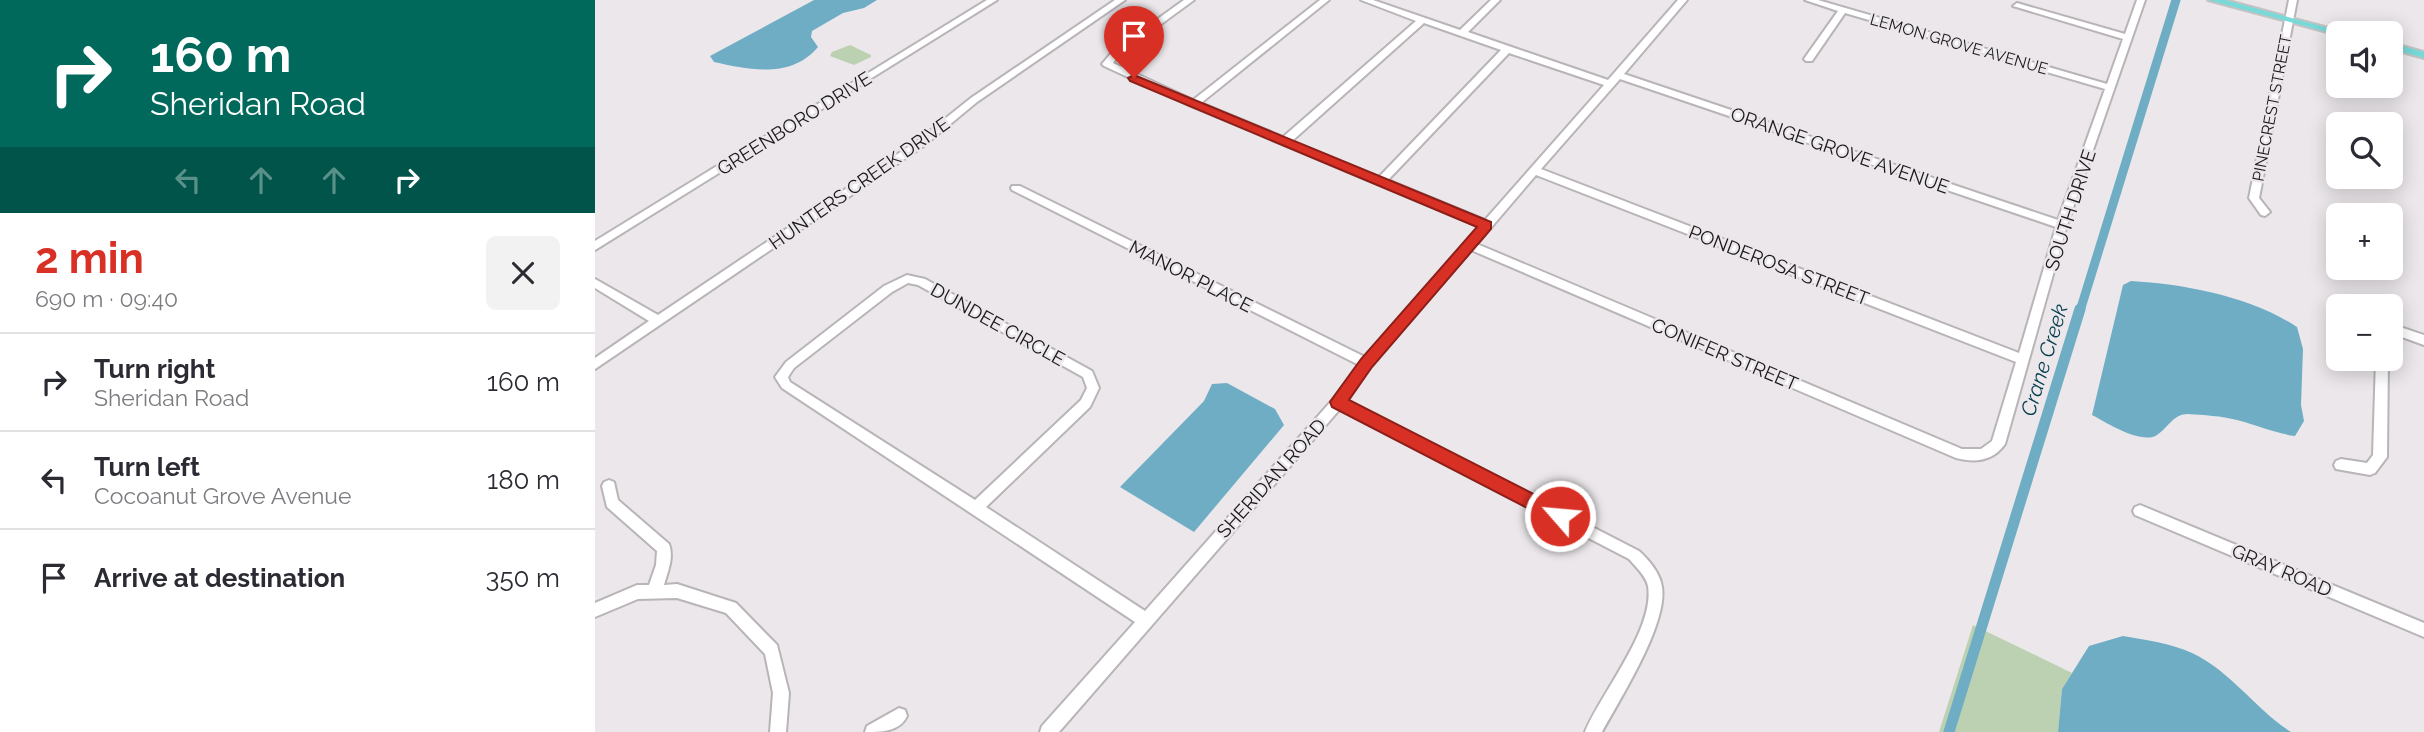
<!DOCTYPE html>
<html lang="en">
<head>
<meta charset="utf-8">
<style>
  :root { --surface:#fff; --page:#f2f2f3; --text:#2b2b33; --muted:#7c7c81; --line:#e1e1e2; --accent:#d93025 }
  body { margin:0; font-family:Raleway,sans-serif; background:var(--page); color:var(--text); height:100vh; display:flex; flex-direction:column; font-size:26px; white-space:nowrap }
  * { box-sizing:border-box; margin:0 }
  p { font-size:23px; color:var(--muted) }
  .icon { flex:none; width:38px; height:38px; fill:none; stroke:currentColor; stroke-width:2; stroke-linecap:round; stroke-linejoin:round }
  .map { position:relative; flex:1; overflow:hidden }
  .side { display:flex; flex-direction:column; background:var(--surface); width:595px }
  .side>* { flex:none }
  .guide { background:#00695c; color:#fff; overflow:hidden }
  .buttons { position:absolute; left:1731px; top:21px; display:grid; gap:14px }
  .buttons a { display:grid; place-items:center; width:77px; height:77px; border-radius:10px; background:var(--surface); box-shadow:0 4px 18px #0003; font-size:35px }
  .pin { position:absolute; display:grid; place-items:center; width:60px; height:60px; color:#fff; margin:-72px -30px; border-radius:50% 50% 50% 0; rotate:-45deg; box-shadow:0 0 7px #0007 }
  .pin .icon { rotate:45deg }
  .me { position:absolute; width:77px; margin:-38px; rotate:297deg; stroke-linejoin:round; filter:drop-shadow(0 0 5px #0008) }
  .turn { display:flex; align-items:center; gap:24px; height:147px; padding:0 35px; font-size:32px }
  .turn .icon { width:91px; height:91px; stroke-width:2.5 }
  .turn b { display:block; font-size:49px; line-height:60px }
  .lanes { display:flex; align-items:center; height:66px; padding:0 35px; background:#0003; justify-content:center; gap:35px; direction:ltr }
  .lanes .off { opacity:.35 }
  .round { display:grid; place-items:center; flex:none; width:74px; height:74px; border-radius:10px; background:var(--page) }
  .summary { display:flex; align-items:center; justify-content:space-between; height:119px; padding:0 35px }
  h1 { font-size:42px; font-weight:700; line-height:52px; color:var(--accent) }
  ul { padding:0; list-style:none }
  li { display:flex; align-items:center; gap:21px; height:98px; padding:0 35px; border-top:2px solid var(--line) }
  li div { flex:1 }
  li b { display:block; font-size:26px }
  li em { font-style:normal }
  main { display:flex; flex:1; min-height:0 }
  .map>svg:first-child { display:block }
</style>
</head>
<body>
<main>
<section class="side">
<div class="guide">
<div class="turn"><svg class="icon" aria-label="right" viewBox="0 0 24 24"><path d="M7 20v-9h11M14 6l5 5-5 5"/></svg><div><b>160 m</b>Sheridan Road</div></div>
<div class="lanes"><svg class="icon off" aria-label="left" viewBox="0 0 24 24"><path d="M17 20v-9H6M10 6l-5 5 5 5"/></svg><svg class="icon off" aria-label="ahead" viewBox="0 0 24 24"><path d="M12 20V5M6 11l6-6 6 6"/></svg><svg class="icon off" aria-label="ahead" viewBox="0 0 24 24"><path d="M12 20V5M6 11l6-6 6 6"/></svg><svg class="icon" aria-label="right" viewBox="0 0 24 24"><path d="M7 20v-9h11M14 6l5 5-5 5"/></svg></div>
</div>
<div class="summary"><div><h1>2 min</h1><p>690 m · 09:40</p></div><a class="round"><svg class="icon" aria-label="close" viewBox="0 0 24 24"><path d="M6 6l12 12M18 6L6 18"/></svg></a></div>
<ul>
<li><svg class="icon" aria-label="right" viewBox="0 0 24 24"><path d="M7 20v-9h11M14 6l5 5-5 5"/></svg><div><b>Turn right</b><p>Sheridan Road</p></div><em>160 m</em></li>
<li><svg class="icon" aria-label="left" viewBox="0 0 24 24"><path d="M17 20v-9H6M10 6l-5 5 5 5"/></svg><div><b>Turn left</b><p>Cocoanut Grove Avenue</p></div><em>180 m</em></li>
<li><svg class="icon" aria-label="arrive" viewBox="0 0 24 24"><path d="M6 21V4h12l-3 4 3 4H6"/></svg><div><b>Arrive at destination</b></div><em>350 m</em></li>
</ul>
</section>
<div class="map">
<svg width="1829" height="732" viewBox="0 0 1829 732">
  <rect width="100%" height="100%" fill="#ebe7eb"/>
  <path fill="#bcd1b1" d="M255 45 276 55V57L259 65 235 56 237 52Z
    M1378 625 1477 673 1467 689 1463 732H1344Z"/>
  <path fill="#6fadc5" d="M219 0H282L269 8 248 13 217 31 216 37 223 47C196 79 155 70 119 62L115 56Z
    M1536 281C1590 284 1657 297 1702 327L1708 349 1706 405 1709 421 1700 436C1679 433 1662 425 1642 420 1626 416 1609 415 1593 414 1578 414 1573 428 1562 435 1547 445 1512 423 1497 415L1528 285Z
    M632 383 680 409 689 425 599 532 525 487 609 401 617 384Z
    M1528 636C1551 640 1575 643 1597 653 1636 671 1661 710 1696 732H1463L1467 689 1494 646Z"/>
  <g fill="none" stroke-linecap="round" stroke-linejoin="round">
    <path stroke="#6fadc5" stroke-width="9" d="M1485 311 1581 0"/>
    <path stroke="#6fadc5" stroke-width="11" d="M1354 732 1485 309"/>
    <defs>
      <path id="minor" d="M392 0H402L0 250V241Z
        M520 0H530L382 102 330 145 0 369V358L54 321 0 288V279L63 315 322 141 376 98Z
        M589 0H599L524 55 518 63 598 100 725 0H734L606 103 688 137 821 21 766 0H778L865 30 896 0H905L873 32 1013 80 1083 0H1092L1029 74 1463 220 1510 89 1250 13 1217 61H1211L1209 59 1243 11 1210 0H1223L1512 84 1528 39 1418 6 1422 3 1530 34 1542 0H1550L1472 225 1410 444C1398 461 1380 463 1361 458L876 250 776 366 751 400 1044 551C1054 560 1065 573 1067 587 1073 624 1025 699 1007 732H990C1006 693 1060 629 1053 586 1051 576 1041 567 1034 559L745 409 464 732H445L447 726 540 622 187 388 180 377 191 362 289 286 312 275 330 279 497 371 504 388 495 407 391 507 550 611 739 398 764 365 417 190 416 188 417 186H425L770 357 885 227 596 106 509 66 507 64 518 51ZM829 23 906 50 784 177 697 141ZM914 53 1009 85 890 220 793 180ZM1025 79 1461 227 1424 353 946 169ZM941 175 1421 362 1397 441 1386 449H1367L882 244ZM313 283 323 285 488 377 492 388 486 400 380 500 195 382 193 377 199 368 297 292Z
        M1694 0H1702L1664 198 1675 212 1670 216 1666 215 1654 198Z
        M1808 328 1829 335V345L1807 337H1796V329Z
        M1781 359H1793L1792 457 1780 473 1775 475 1741 469 1739 465 1741 461 1746 459 1772 463 1778 455Z
        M14 480 19 482 23 500 74 544C79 557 73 571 69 585L82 584 141 603 182 645 194 693 191 732H175L178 693 170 654 131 613 82 598 43 599 0 617V603L42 585H54L61 565 62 551 12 507 7 486 9 482Z
        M1545 505 1829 623V637L1540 515 1538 511 1540 507Z
        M304 708 310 710 312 716C305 732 285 732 270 732L272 726Z"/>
      <path id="major" d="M1613 0H1630L1752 33H1743V35Z
        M1796 43 1829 52V58L1796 49Z"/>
    </defs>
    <use href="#minor" stroke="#b8b4b8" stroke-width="4"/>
    <use href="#major" stroke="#c3c3c3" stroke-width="4"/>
    <use href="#minor" fill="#fff" fill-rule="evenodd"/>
    <use href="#major" fill="#77d9d8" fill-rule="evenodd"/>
  </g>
  <path fill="#d93025" stroke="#8d1f18" stroke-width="2" d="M539 75 896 222V229L777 367 754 400 972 511 974 516 972 522 965 524 959 522 737 407 735 402 766 359 882 227 535 81 533 78Z"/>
  <g text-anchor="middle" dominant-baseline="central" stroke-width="5" stroke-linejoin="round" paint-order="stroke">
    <g font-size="16" fill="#1a181a" stroke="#ebe7eb">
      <text transform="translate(1364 44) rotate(16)">LEMON GROVE AVENUE</text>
      <text transform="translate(1677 108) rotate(-79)">PINECREST STREET</text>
    </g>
    <g font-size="19" fill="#1a181a" stroke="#ebe7eb">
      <text transform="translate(199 123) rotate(-32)">GREENBORO DRIVE</text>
      <text transform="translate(1245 150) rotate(19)">ORANGE GROVE AVENUE</text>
      <text transform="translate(264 183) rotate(-35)">HUNTERS CREEK DRIVE</text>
      <text transform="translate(1475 210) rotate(-72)">SOUTH DRIVE</text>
      <text transform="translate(1184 265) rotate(21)">PONDEROSA STREET</text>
      <text transform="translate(596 276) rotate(27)">MANOR PLACE</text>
      <text transform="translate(403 324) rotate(29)">DUNDEE CIRCLE</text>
      <text transform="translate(1130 354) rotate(23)">CONIFER STREET</text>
      <text transform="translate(676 478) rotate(-48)">SHERIDAN ROAD</text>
      <text transform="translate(1687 570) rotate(23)">GRAY ROAD</text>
    </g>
    <g font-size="21" font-style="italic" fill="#043d4f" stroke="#ebe7eb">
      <text transform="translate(1449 360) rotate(-73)">Crane Creek</text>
    </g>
  </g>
</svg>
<div class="buttons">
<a><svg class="icon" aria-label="sound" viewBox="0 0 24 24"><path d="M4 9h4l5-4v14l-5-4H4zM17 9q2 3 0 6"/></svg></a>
<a><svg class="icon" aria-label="search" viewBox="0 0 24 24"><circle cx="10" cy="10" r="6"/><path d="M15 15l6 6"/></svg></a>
<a>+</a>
<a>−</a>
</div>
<div class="pin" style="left:539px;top:78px;background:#d93025"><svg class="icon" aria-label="arrive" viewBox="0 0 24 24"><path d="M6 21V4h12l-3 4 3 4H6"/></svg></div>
<svg class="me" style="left:965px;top:516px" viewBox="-20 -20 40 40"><circle r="17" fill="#d93025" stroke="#fff" stroke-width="3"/><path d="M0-11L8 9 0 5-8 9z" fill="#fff"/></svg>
</div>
</main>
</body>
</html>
